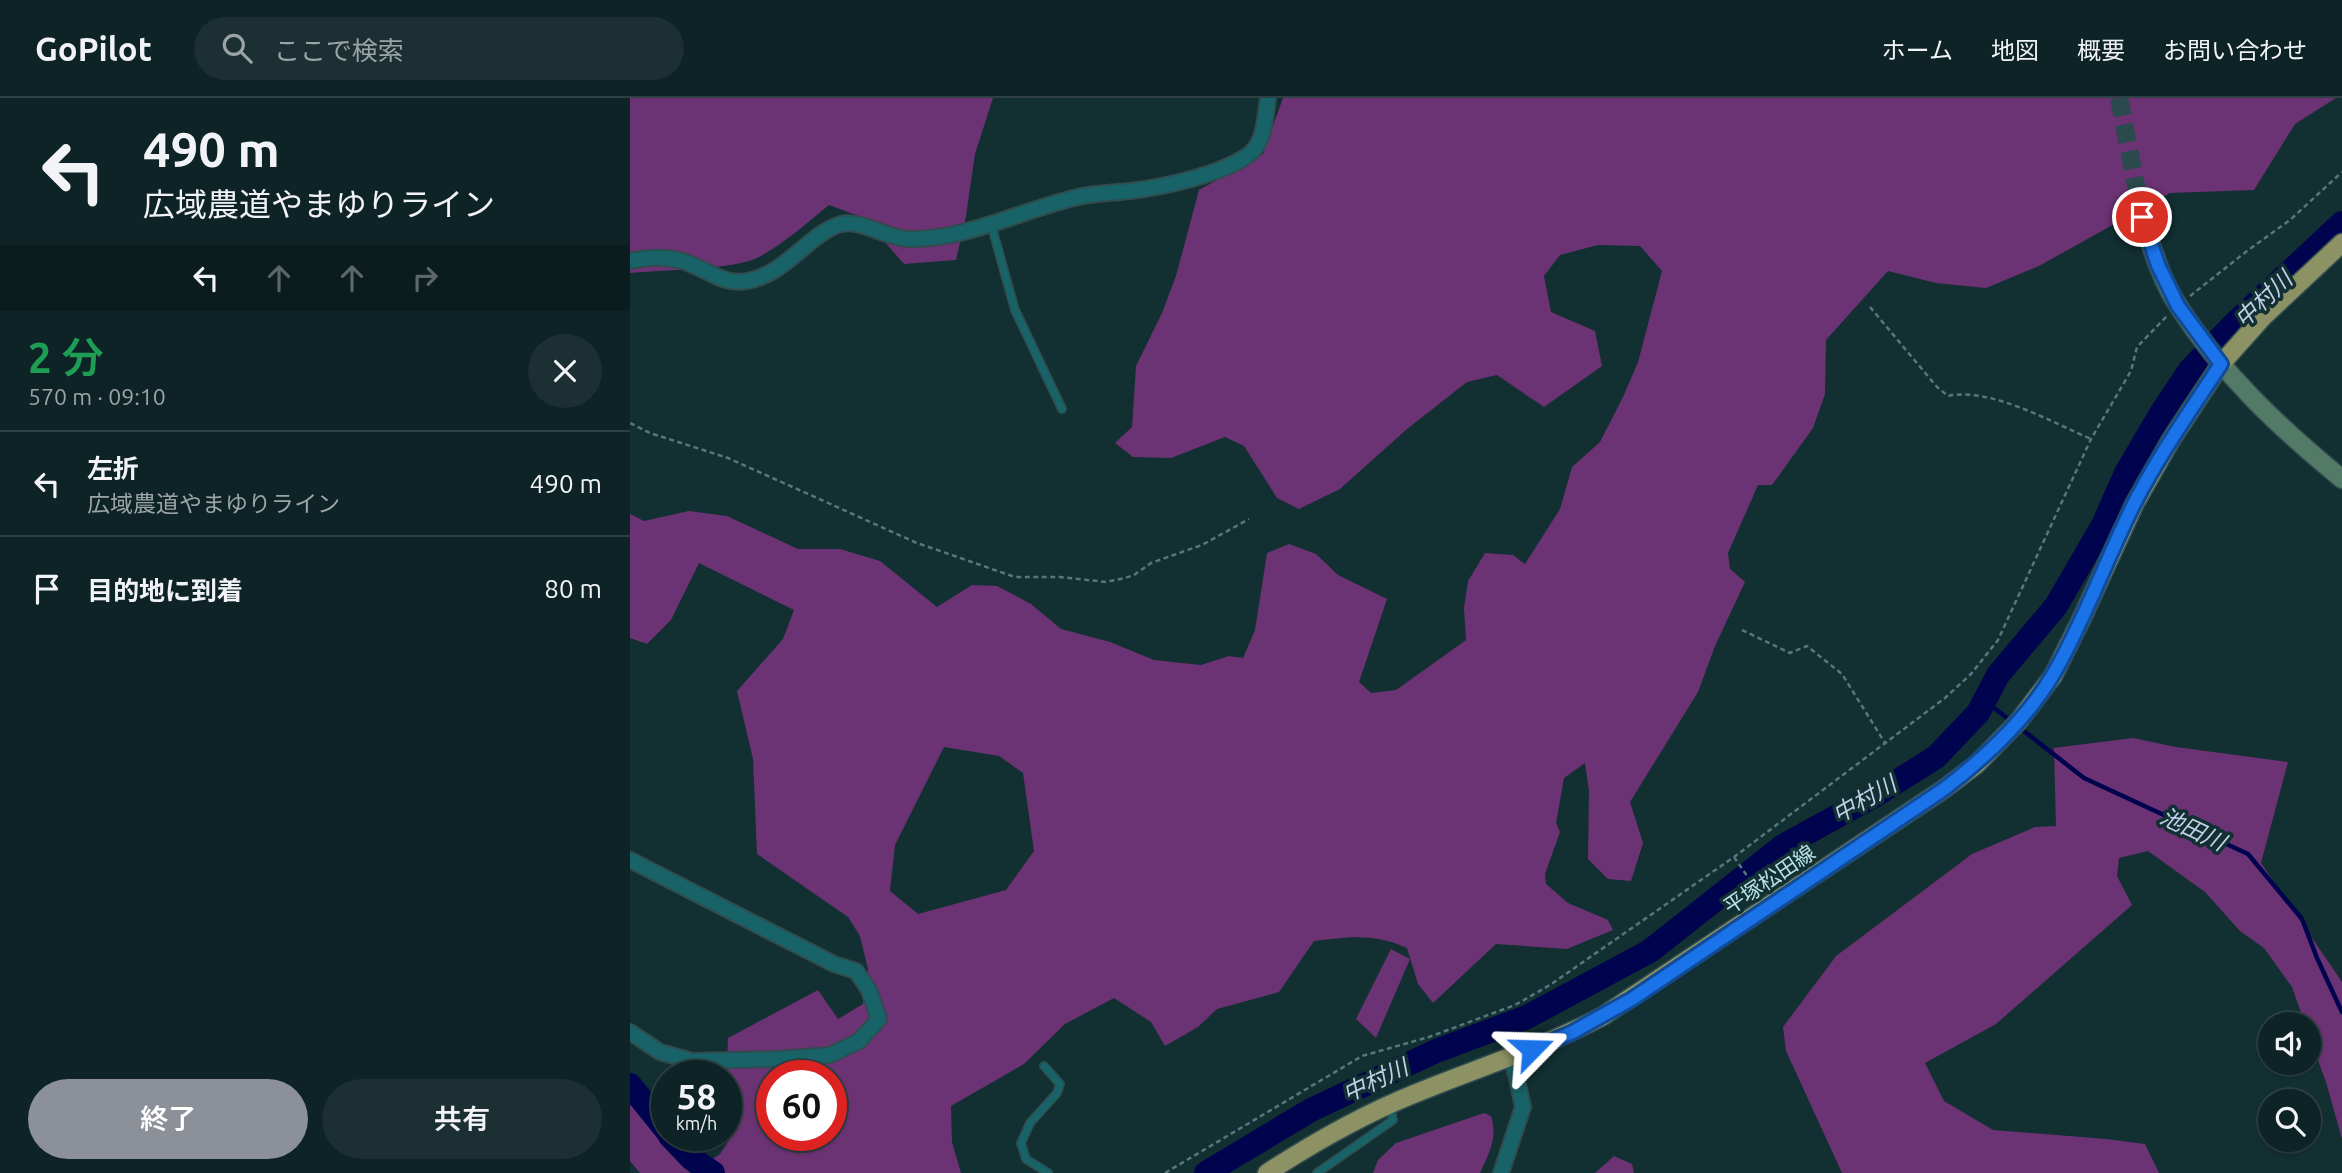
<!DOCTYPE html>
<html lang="ja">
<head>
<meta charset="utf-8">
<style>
  :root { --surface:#0e2326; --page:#1c2f32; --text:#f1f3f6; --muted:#9ba4a7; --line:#2e4043; --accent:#8c9099 }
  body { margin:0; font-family:Ubuntu,"Noto Sans JP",sans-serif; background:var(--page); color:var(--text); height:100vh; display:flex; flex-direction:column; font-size:26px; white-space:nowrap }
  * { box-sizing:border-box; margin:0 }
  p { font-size:23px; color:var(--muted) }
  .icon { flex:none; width:38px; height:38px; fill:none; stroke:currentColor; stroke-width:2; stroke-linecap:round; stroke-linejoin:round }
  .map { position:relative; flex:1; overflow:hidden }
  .sheet { display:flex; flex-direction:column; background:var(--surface); width:630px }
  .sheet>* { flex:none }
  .top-card { background:#0e2326; color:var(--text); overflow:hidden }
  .buttons { position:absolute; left:1628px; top:914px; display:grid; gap:14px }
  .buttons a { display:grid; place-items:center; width:63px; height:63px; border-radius:50%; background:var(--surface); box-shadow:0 2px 5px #0004,0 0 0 2px var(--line); font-size:35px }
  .speed { position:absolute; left:21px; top:962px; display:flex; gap:14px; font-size:35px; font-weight:700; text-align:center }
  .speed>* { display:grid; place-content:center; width:91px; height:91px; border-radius:50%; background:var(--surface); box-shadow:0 2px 5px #0004,0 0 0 2px var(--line); line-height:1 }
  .speed small { font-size:18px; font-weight:400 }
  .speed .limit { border:10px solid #d22; background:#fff; color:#111 }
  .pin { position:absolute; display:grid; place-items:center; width:60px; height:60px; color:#fff; margin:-30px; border:4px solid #fff; border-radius:50%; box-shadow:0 2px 7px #0007 }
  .me { position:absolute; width:77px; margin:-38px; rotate:68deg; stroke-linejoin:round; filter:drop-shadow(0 0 5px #0008) }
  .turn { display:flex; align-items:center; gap:24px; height:147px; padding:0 28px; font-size:32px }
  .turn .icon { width:91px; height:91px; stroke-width:2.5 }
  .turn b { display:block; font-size:49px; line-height:60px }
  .lanes { display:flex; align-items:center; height:66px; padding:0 28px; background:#0003; justify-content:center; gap:35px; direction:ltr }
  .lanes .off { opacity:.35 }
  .round { display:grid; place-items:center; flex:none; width:74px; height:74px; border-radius:37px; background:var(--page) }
  .head { display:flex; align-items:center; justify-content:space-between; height:119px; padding:0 28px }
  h1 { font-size:42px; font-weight:600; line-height:52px; color:#1e9e55 }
  .cta { display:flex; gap:14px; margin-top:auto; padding:14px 28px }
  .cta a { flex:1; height:80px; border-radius:42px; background:var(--accent); color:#fff; font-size:28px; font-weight:600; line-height:80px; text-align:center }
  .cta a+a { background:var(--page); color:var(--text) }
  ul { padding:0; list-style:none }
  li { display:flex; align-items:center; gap:21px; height:105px; padding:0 28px; border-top:2px solid var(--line) }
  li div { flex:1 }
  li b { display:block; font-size:26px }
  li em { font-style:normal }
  header { display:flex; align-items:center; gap:42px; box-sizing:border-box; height:98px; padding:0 35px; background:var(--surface); border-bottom:2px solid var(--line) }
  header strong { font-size:33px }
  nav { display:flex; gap:38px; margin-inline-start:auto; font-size:24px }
  .search { width:490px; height:63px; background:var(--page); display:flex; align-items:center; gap:18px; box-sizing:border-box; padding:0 24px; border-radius:38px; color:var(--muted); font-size:26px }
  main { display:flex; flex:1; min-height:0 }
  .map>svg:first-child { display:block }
</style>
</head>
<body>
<header>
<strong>GoPilot</strong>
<div class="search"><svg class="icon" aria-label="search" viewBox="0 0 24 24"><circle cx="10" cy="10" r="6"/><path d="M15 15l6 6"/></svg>ここで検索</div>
<nav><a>ホーム</a><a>地図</a><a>概要</a><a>お問い合わせ</a></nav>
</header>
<main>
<section class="sheet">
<div class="top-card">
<div class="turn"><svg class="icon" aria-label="left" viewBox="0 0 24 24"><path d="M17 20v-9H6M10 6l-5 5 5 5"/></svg><div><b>490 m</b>広域農道やまゆりライン</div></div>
<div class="lanes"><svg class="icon" aria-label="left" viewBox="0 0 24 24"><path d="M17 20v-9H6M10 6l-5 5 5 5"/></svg><svg class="icon off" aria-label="ahead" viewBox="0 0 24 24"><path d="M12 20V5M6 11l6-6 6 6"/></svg><svg class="icon off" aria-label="ahead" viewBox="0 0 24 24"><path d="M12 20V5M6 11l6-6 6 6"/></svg><svg class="icon off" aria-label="right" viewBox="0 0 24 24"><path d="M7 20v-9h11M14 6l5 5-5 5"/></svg></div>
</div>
<div class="head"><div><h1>2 分</h1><p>570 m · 09:10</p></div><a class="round"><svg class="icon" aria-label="close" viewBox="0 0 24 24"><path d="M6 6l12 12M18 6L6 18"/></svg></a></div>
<ul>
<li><svg class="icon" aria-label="left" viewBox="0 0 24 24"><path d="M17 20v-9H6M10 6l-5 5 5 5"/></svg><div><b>左折</b><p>広域農道やまゆりライン</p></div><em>490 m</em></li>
<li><svg class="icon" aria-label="arrive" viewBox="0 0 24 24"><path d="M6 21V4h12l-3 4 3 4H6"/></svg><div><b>目的地に到着</b></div><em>80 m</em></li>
</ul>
<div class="cta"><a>終了</a><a>共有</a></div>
</section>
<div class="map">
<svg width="1712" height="1075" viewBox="0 0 1712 1075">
  <rect width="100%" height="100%" fill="#122f32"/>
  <path fill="#6b3373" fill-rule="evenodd" d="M0 0H363L345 56 336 118 326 162 274 166 234 120 199 107C177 125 155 145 129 159 106 172 30 172 0 175Z
    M653 0H1706L1665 26 1624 92 1540 95 1409 168 1356 190 1306 185 1258 173 1196 242 1195 296 1183 330 1142 387H1128L1098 455 1100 471 1115 484 1085 548 1068 594 1000 704 1013 745 1001 783 978 781 958 761 959 693 955 665 934 680 926 725 930 734 915 776 916 786 938 805 978 822 983 832 937 851 866 846 803 905 788 886 777 850C743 835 719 839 684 843L649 894 587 911 568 929 535 948 521 924 484 900 435 926 394 966 321 1008 322 1044 331 1075H62L90 1056 104 1034 96 1001 98 940 188 892 208 921 233 906 238 871 230 838 218 819 127 756 123 661 107 593 153 541 164 512 69 465 41 522 17 546 0 540V416L14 423 59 413 97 418 168 451H210L250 463 307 509 342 487 367 488 401 506 431 531 480 544 524 562 571 567 599 558 613 560 625 532 637 455 659 446 686 456 708 477 757 501 729 584 741 595 766 592 836 542 834 510 838 483 855 455 883 457 895 466 930 411 942 369 970 344 993 299 1008 264 1032 173 1010 148 968 147 930 157 914 178 921 214 965 233 972 268 914 309 867 277 837 284 777 331 710 391 669 411 647 400 614 348 595 339 541 360 503 359 485 345 502 329 506 268 532 215 546 178 569 92 633 56ZM314 649 369 658 393 675 404 753 376 792 288 816 260 793 265 747ZM142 978H201V1038H142Z
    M1503 640 1546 649 1658 664 1631 765 1712 884V1041L1696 984 1678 935V926H1675L1662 889 1634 850 1610 833 1575 794 1518 753 1489 760 1487 778 1502 807 1366 926 1295 965 1314 1003 1363 1032 1476 1041 1515 1046 1529 1075H1212L1156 953 1153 929 1206 858 1342 756 1405 729 1426 728 1424 650Z
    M761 851 780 861 746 940 726 921Z
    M0 1006 60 1075H10L0 1063Z
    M854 1015 861 1018C868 1039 859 1056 850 1075H743L748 1062 766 1045Z
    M984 1058 1002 1066 1004 1075H965Z"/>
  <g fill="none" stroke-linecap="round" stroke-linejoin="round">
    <path stroke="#00044f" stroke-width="4.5" d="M1355 603 1381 623
      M1390 630 1454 680 1618 756 1672 821 1687 860 1712 914"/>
    <path stroke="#00044f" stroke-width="24" d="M0 987 37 1033
      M40 1038 61 1060 83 1075
      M576 1075 681 1012 806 953 897 919 1020 853 1153 748 1244 698 1306 659 1348 615 1368 577 1426 508 1473 427 1496 375 1530 317 1560 272 1603 227 1712 125"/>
    <path stroke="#2b4a4d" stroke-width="18" stroke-dasharray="18 9" stroke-linecap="butt" d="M1489 0 1512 119"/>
    <defs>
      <path id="lane" d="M361 126 385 212 432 311
        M414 968 430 986 427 995 400 1025 391 1045 396 1061 418 1075
        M687 1075 763 1022 760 1008"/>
      <path id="street" d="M0 163C18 159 34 158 52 163 74 169 93 188 117 183 157 176 178 136 211 126 229 121 258 140 278 141 337 142 391 112 448 99 465 95 483 95 500 93 534 89 589 77 617 58 635 46 635 20 638 0
        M0 762 204 866 226 873 239 892 249 921 229 943 200 957 149 961 62 963 30 954 0 934
        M871 1075 893 1009 882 959"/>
      <path id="secondary" d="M1512 119C1522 150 1531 182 1549 209 1592 276 1651 331 1712 381"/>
      <path id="primary" d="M637 1075C683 1045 732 1017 784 996 847 970 912 950 973 918L1314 691 1347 666 1388 624 1423 578 1451 522 1505 405 1541 342 1591 266 1633 219 1712 145"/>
    </defs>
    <use href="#lane" stroke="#304c4e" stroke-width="10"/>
    <use href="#street" stroke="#304c4e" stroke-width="18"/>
    <use href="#secondary" stroke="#304c4e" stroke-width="21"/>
    <use href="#primary" stroke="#304c4e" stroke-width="21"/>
    <path stroke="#56787b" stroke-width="2.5" stroke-dasharray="5 3.5" stroke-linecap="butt" d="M1560 198 1617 153 1660 122 1712 74
      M1240 209 1307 289 1318 298C1361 289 1421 324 1461 341
      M0 325 20 335 98 360 287 445 385 479H430L476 484 495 480 504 477 521 465 572 447 619 421
      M1112 532 1160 555 1177 548 1212 576 1255 645
      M1104 759 1124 788
      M535 1075 732 958 799 939 885 907 920 887 1104 759 1315 600 1341 576 1368 542 1461 341 1501 273 1507 249 1537 218"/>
    <use href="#lane" stroke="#186368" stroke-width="7"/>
    <use href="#street" stroke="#186368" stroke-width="14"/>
    <use href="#secondary" stroke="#527a66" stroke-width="18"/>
    <use href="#primary" stroke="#8d9264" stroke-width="18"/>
  </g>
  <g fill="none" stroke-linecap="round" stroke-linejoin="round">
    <defs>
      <path id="route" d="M902 951 941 935 1002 901 1314 691C1356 659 1397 621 1424 575 1455 521 1476 462 1504 406 1529 357 1561 312 1591 266L1548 208 1528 167 1512 119"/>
    </defs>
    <use href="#route" stroke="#114b97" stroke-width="18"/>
    <use href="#route" stroke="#1a73e8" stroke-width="12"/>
  </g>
  <g text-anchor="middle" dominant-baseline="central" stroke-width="7" stroke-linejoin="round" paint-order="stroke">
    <g font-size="21" fill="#b9e3e6" stroke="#122f32">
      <text transform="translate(1139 781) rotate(-34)">平塚松田線</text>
    </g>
    <g font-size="23" font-style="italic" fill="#c2d1ea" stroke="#122f32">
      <text transform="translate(1633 201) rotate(-44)">中村川</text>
      <text transform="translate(1234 701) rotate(-30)">中村川</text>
      <text transform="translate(1563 731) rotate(25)">池田川</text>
      <text transform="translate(745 982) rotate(-25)">中村川</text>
    </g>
  </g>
</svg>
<div class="buttons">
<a><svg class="icon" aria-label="sound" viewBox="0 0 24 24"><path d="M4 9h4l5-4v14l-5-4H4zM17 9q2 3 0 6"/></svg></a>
<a><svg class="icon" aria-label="search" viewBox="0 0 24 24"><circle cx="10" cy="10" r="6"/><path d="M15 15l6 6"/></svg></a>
</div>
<div class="speed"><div>58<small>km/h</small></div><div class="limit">60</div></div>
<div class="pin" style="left:1512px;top:119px;background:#d93025"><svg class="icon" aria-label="arrive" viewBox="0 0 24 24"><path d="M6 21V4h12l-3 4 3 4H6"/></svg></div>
<svg class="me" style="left:902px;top:951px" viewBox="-20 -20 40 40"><path d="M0-17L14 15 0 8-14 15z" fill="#1a73e8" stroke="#fff" stroke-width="4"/></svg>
</div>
</main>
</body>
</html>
